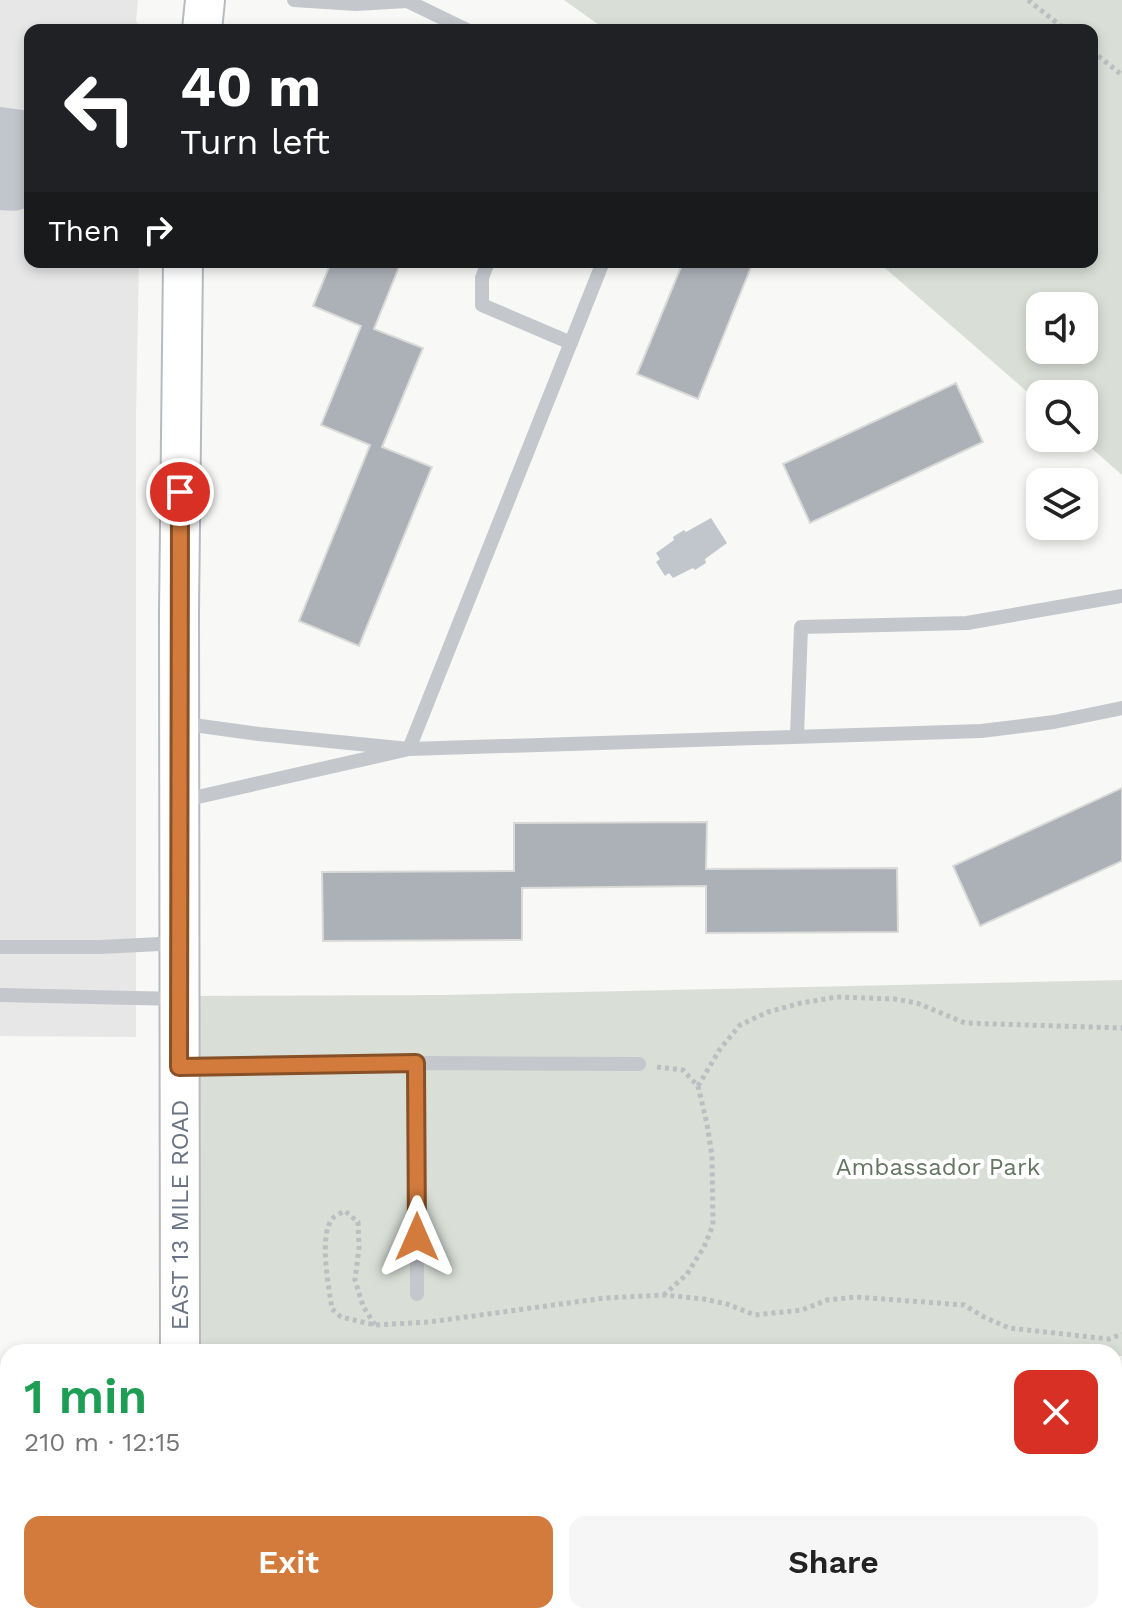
<!DOCTYPE html>
<html lang="en">
<head>
<meta charset="utf-8">
<style>
  :root { --surface:#fff; --page:#f6f6f6; --text:#222; --muted:#767676; --accent:#d27b3c }
  body { margin:0; font-family:"Work Sans",sans-serif; background:var(--page); color:var(--text); height:100vh; display:flex; flex-direction:column; font-size:30px; white-space:nowrap }
  * { box-sizing:border-box; margin:0 }
  p { font-size:26px; color:var(--muted) }
  .icon { flex:none; width:44px; height:44px; fill:none; stroke:currentColor; stroke-width:2; stroke-linecap:round; stroke-linejoin:round }
  .map { position:relative; flex:1; overflow:hidden }
  .panel { position:absolute; left:0px; top:1344px; width:1122px; height:280px; display:flex; flex-direction:column; background:var(--surface); border-radius:24px 24px 0 0; box-shadow:0 4px 12px #0003 }
  .panel>* { flex:none }
  .top-card { position:absolute; left:24px; top:24px; width:1074px; height:244px; border-radius:16px; box-shadow:0 4px 12px #0003; background:#202124; color:#fff; overflow:hidden }
  .tools { position:absolute; left:1026px; top:292px; display:grid; gap:16px }
  .tools a { display:grid; place-items:center; width:72px; height:72px; border-radius:16px; background:var(--surface); box-shadow:0 4px 12px #0003; font-size:40px }
  .pin { position:absolute; display:grid; place-items:center; width:68px; height:68px; color:#fff; margin:-34px; border:4px solid #fff; border-radius:50%; box-shadow:0 2px 8px #0007 }
  .me { position:absolute; width:88px; margin:-44px; rotate:0deg; stroke-linejoin:round; filter:drop-shadow(0 0 6px #0008) }
  .turn { display:flex; align-items:center; gap:28px; height:168px; padding:0 24px; font-size:36px }
  .turn .icon { width:104px; height:104px; stroke-width:2.5 }
  .turn b { display:block; font-size:56px; line-height:68px }
  .then { display:flex; align-items:center; height:76px; padding:0 24px; background:#0003; gap:16px; font-size:30px }
  .round { display:grid; place-items:center; flex:none; width:84px; height:84px; border-radius:16px; background:var(--page) }
  .headline { display:flex; align-items:center; justify-content:space-between; height:136px; padding:0 24px }
  h1 { font-size:48px; font-weight:600; line-height:60px; color:#1e9e55 }
  .cta { display:flex; gap:16px; margin-top:auto; padding:16px 24px }
  .cta a { flex:1; height:92px; border-radius:16px; background:var(--accent); color:#fff; font-size:32px; font-weight:600; line-height:92px; text-align:center }
  .cta a+a { background:var(--page); color:var(--text) }
  .map>svg:first-child { display:block }
</style>
</head>
<body>
<div class="map">
<svg width="1122" height="1624" viewBox="0 0 1122 1624">
  <rect width="100%" height="100%" fill="#f8f8f6"/>
  <path fill="#e6e7e6" d="M0 0H138L136 21 143 30H30V262H139L136 414V1037L0 1036Z"/>
  <path fill="#d9dfd7" fill-rule="evenodd" d="M564 0H1122V475L1080 438H1084V394H1040V403L878 262H1092V30H606ZM1040 306H1084V350H1040Z
    M1122 980V1356H1114V1352H184V996L443 995Z"/>
  <path fill="#c1c6cc" d="M0 107 30 111V203C23 213 11 211 0 210Z
    M711 518 727 543 705 559 706 563 695 570 693 568 673 578 669 573 665 576 656 562 660 559 656 553 674 540 673 537 684 530 686 532Z"/>
  <path fill="#acb1b8" stroke="#dadad8" stroke-width="2" d="M331 262H401L374 329 423 348 382 447 432 467 359 646 299 621 370 445 321 425 361 326 313 306Z
    M683 262H753L698 399 637 374Z
    M956 383 983 442 810 523 783 464Z
    M1122 788V861L980 926 953 866Z
    M707 822 706 869 897 868 898 932 706 933V886L522 888V940L323 941 322 872 514 871V823Z
    M1114 1442H1122V1483H1114Z"/>
  <g fill="none" stroke-linecap="round" stroke-linejoin="round">
    <defs>
      <path id="secondary" d="M202 30 205 0
        M180 1352 179 612 183 262
        M180 1624V1616"/>
    </defs>
    <use href="#secondary" stroke="#b7babf" stroke-width="42"/>
    <path stroke="#bcbec1" stroke-width="5" stroke-dasharray="4 4" stroke-linecap="butt" d="M1028 0 1066 30
      M1092 51 1122 75
      M657 1067 683 1070 698 1086 707 1124 712 1156 713 1225 704 1247 687 1274 665 1294
      M698 1086 720 1049 740 1025 768 1012 801 1003 837 997 895 999 917 1003 965 1023 1122 1028
      M375 1325 363 1306 355 1280 359 1248 358 1222 345 1211C341 1213 336 1215 333 1218 318 1234 329 1288 332 1309L341 1317 375 1325 429 1322 605 1298 664 1295 704 1299 727 1304 755 1315 802 1310 827 1300 856 1297 964 1305 984 1317 1009 1328 1109 1339 1122 1334"/>
    <path stroke="#c4c7cb" stroke-width="14" d="M294 0 356 4 407 1
      M405 0 467 30
      M488 262 482 278V305L571 343
      M603 262 409 749 981 731 1054 722 1122 708
      M179 723 259 734 409 749 180 801
      M797 736 801 627 967 623 1122 596
      M0 947H100L180 943
      M0 995 180 999
      M416 1063 417 1294
      M180 1067 416 1063 639 1064"/>
    <path stroke="#c4c7cb" stroke-width="26" d="M1114 1568H1122"/>
    <use href="#secondary" stroke="#fff" stroke-width="38"/>
  </g>
  <g fill="none" stroke-linecap="round" stroke-linejoin="round">
    <defs>
      <path id="route" d="M180 492 179 1067 416 1063 417 1237"/>
    </defs>
    <use href="#route" stroke="#885027" stroke-width="20"/>
    <use href="#route" stroke="#d27b3c" stroke-width="14"/>
  </g>
  <g text-anchor="middle" dominant-baseline="central" stroke-width="8" stroke-linejoin="round" paint-order="stroke">
    <g font-size="24" fill="#657764" stroke="#fff">
      <text x="938" y="1167">Ambassador Park</text>
    </g>
    <g font-size="24" fill="#6a7484" stroke="#fff">
      <text transform="translate(180 1215) rotate(-90)">EAST 13 MILE ROAD</text>
    </g>
  </g>
</svg>
<div class="tools">
<a><svg class="icon" aria-label="sound" viewBox="0 0 24 24"><path d="M4 9h4l5-4v14l-5-4H4zM17 9q2 3 0 6"/></svg></a>
<a><svg class="icon" aria-label="search" viewBox="0 0 24 24"><circle cx="10" cy="10" r="6"/><path d="M15 15l6 6"/></svg></a>
<a><svg class="icon" aria-label="layers" viewBox="0 0 24 24"><path d="M12 4l9 5-9 5-9-5zM3 14l9 5 9-5"/></svg></a>
</div>
<div class="pin" style="left:180px;top:492px;background:#d93025"><svg class="icon" aria-label="arrive" viewBox="0 0 24 24"><path d="M6 21V4h12l-3 4 3 4H6"/></svg></div>
<svg class="me" style="left:417px;top:1237px" viewBox="-20 -20 40 40"><path d="M0-17L14 15 0 8-14 15z" fill="#d27b3c" stroke="#fff" stroke-width="4"/></svg>
<div class="top-card">
<div class="turn"><svg class="icon" aria-label="left" viewBox="0 0 24 24"><path d="M17 20v-9H6M10 6l-5 5 5 5"/></svg><div><b>40 m</b>Turn left</div></div>
<div class="then">Then<svg class="icon" aria-label="right" viewBox="0 0 24 24"><path d="M7 20v-9h11M14 6l5 5-5 5"/></svg></div>
</div>
<section class="panel">
<div class="headline"><div><h1>1 min</h1><p>210 m · 12:15</p></div><a class="round" style="background:#d93025;color:#fff"><svg class="icon" aria-label="close" viewBox="0 0 24 24"><path d="M6 6l12 12M18 6L6 18"/></svg></a></div>
<div class="cta"><a>Exit</a><a>Share</a></div>
</section>
</div>
</body>
</html>
